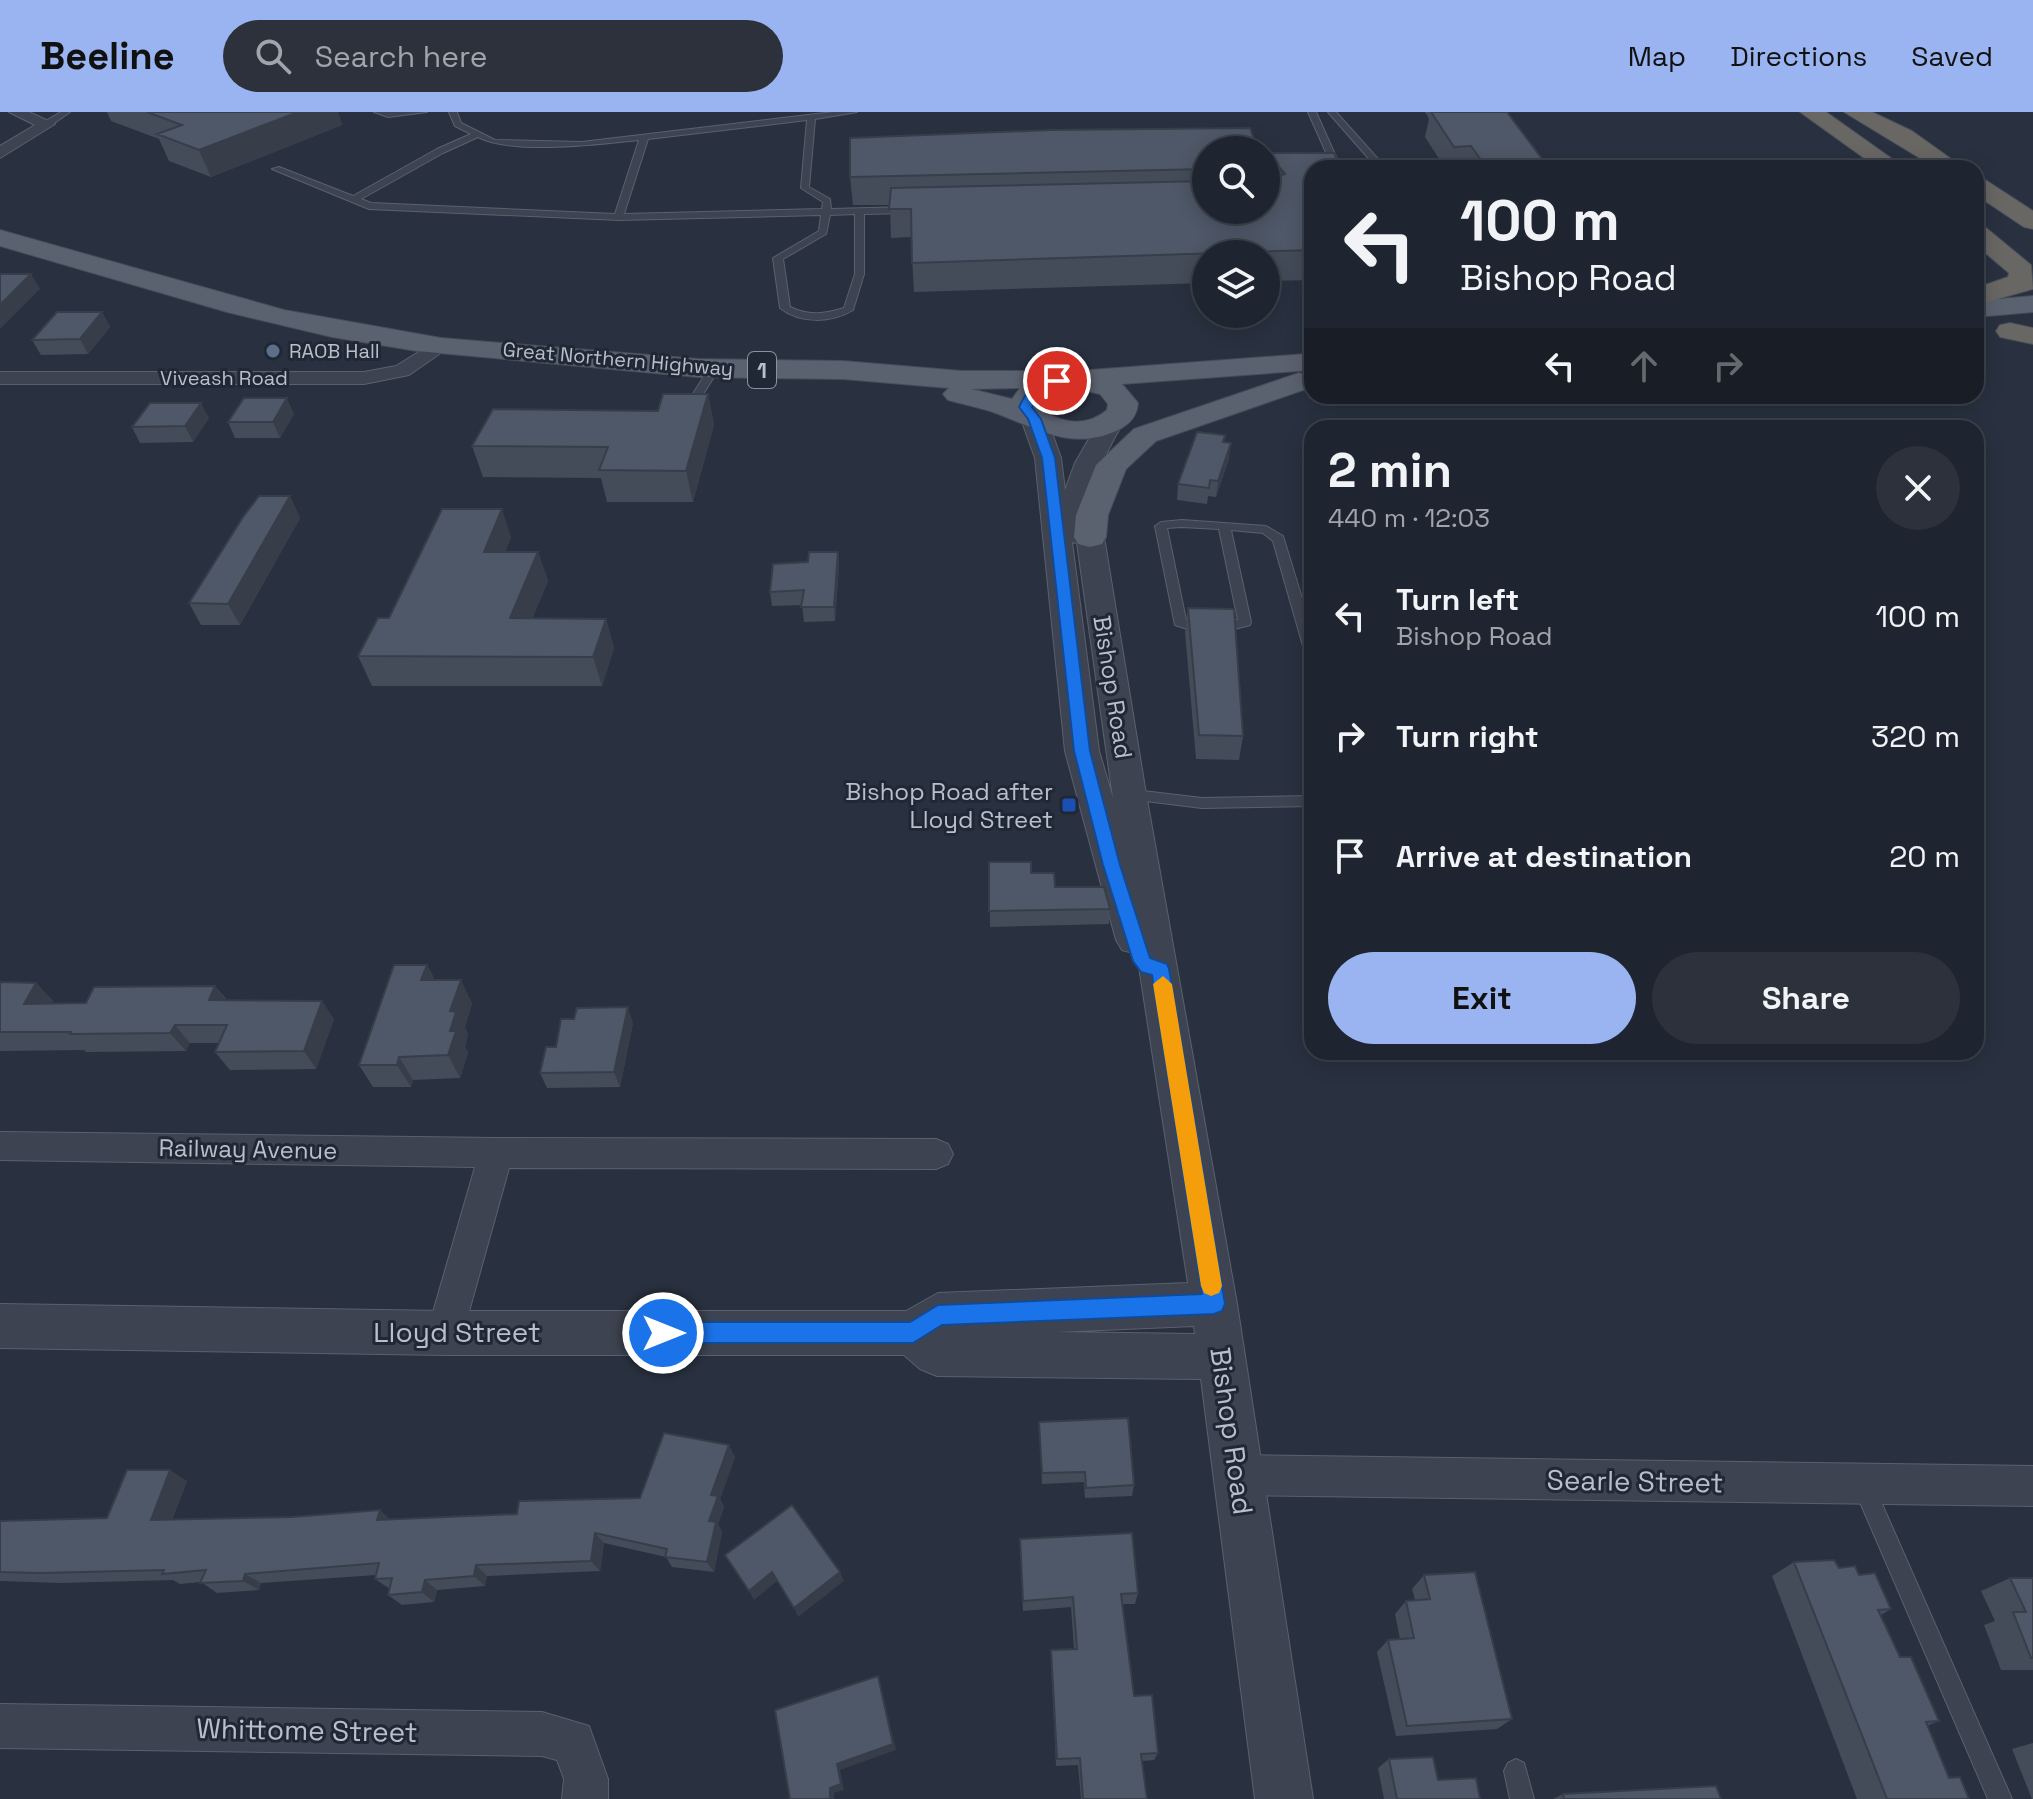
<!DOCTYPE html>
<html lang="en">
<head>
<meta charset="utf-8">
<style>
  :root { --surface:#1f2530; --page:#2c313c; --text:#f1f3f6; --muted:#a1a5ab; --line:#3c424c; --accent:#99b4f0 }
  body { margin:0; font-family:"Space Grotesk",sans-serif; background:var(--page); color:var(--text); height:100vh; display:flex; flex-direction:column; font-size:30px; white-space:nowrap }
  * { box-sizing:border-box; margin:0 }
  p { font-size:26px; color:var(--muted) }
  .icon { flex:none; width:44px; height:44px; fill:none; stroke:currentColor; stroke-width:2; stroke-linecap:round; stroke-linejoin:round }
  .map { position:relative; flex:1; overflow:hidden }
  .side { position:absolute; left:1304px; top:308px; width:680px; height:640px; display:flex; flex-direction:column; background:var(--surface); border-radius:24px; box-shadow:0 4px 20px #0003,0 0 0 2px var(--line) }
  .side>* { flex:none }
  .guide { position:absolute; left:1304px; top:48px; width:680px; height:244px; border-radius:24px; box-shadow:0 4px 20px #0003,0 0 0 2px var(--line); background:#1f2530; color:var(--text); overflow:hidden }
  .tools { position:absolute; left:1192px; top:24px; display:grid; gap:16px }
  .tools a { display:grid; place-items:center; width:88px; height:88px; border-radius:50%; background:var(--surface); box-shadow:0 4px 20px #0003,0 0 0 2px var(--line); font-size:40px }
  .pin { position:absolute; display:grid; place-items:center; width:68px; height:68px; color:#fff; margin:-34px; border:4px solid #fff; border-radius:50%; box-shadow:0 2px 8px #0007 }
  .me { position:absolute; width:88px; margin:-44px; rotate:90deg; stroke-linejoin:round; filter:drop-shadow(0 0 6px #0008) }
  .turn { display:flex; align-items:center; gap:28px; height:168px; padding:0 24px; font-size:36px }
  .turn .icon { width:104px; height:104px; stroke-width:2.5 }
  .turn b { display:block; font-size:56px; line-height:68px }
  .lanes { display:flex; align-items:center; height:76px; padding:0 24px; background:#0003; justify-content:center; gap:40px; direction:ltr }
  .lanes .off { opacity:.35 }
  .round { display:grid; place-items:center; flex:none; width:84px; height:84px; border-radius:42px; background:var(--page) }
  .headline { display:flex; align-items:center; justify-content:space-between; height:136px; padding:0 24px }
  h1 { font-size:48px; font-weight:600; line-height:60px }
  .action { display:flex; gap:16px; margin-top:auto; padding:16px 24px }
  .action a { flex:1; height:92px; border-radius:48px; background:var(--accent); color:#111; font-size:32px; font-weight:600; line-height:92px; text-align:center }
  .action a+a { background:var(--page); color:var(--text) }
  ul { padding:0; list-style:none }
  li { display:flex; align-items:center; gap:24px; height:120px; padding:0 24px }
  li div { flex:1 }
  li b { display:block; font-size:30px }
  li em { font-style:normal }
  header { display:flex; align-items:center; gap:48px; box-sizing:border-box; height:112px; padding:0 40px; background:var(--accent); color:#111 }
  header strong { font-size:38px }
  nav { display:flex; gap:44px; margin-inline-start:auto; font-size:28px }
  .search { width:560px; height:72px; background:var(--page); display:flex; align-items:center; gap:20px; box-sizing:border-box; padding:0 28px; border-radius:44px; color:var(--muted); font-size:30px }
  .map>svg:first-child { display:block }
</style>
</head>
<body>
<header>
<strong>Beeline</strong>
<div class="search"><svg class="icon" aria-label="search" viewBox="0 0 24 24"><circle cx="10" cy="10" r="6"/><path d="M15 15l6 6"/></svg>Search here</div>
<nav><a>Map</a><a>Directions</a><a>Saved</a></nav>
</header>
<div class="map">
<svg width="2033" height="1687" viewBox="0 0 2033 1687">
  <rect width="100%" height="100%" fill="#293140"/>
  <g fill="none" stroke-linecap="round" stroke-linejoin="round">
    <defs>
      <path id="service" d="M61 0H70L50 14H44V10Z
        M374 0H427L388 5Z
        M449 0H457L461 11 495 28 582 30 833 0H857L815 7 809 75 830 87 831 97 908 95 912 98 908 101 864 102V162L853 198C832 211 800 212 780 196L773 146 819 119 821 103 619 108 369 97 272 57 279 55 353 84 437 37 471 22 455 14ZM807 8 801 76 823 90 822 97 624 102 648 27ZM478 25C512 43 600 32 639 28L615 102 371 91 361 87 443 41ZM855 102V162L844 196C825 202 808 204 790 195L783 147 826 122 830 103Z
        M1308 0H1316L1341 56H1333Z
        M1328 0H1336L1386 56H1377Z
        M710 255 719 257 691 301H683L682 299Z
        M1182 408 1266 414 1283 424 1312 519V545L1305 541 1273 429 1263 421 1231 418 1251 510 1250 513C1226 520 1199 522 1175 513L1155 414 1161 410ZM1182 415 1219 417 1238 508 1212 511 1186 508 1167 416Z
        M1126 677 1202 686 1312 684V694L1202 696 1121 686 1119 682 1121 678Z
        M1864 1363 1871 1367 2012 1687H1988L1853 1374 1857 1367Z
        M1516 1647 1524 1651 1534 1687H1510L1504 1659 1508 1651Z"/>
      <path id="minor" d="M9 0H29L55 12 0 46V34L35 13Z
        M438 228 448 234 445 238 409 263 364 272H0V260H364L396 254Z
        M0 1020 496 1026 936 1027 948 1032 953 1042 948 1052 936 1057 509 1056 463 1221 458 1233 445 1239 432 1233 427 1221 475 1055 0 1048Z
        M1238 1343 2033 1354V1394L1238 1383 1224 1377 1218 1363 1224 1349Z
        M0 1592 542 1600 589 1614 608 1667V1687H562L564 1667 557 1648 542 1644 0 1636Z"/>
      <path id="tertiary" d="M1034 299 1043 302 1047 307 1061 346 1065 378 1075 351 1101 306H1119L1123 311C1103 344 1089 377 1090 416L1100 419 1104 425 1146 682 1237 1192 1313 1687H1255L1201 1267 937 1264 920 1257 904 1243H445L0 1236V1192L445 1199H906L938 1181 1188 1171 1137 842 1122 838 1116 828 1065 639 1035 346 1021 307 1025 302ZM1072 430 1077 431 1113 686 1099 639ZM1194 1214 1195 1222 1055 1220Z"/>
      <path id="primary" d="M0 118 284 198 441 226 698 247 843 249 962 259H1076L1306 242 1312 244V258L1122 272 1138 291C1137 305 1129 313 1116 319 1070 340 1033 314 990 299 977 295 962 292 948 288L943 282 949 276 843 267 698 265 417 239 332 225 227 200 0 134ZM1020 276 1012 287 971 277ZM1073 276 1100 282 1108 292 1107 298C1088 314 1066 312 1045 300L1041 289C1050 278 1060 277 1073 276Z
        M2033 184V200L1976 205V189Z
        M1299 261 1309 264 1312 268 1309 276 1156 329 1126 357 1108 403 1106 425 1102 432 1090 435 1078 432 1074 425 1076 403 1096 353 1134 317Z"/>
      <path id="trunk" d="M1800 0H1826L1905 56H1878Z
        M1844 0H1872L1912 19 1964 56H1936Z
        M1976 65 1984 67 2033 99V117L2024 115 1976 83Z
        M1976 113 1985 115 2031 153 2033 177 1976 193V176L2008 165 2009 161 1976 133Z
        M2010 211 2033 216V232L2000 225 1996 219 2000 213Z"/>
    </defs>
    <use href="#service" stroke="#5a616d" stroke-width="2"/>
    <use href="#minor" stroke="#5a616d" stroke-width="2"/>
    <use href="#tertiary" stroke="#5a616d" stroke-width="2"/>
    <use href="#primary" stroke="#464c59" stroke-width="2"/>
    <use href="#trunk" stroke="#474e5a" stroke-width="2"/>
    <use href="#service" fill="#3d4350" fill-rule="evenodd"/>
    <use href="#minor" fill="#3d4350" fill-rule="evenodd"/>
    <use href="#tertiary" fill="#3d4350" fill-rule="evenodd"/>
    <use href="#primary" fill="#5b626f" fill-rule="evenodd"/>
    <use href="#trunk" fill="#686764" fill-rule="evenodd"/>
  </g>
  <path fill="#444c59" d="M107 0H338L342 13 211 65 169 49 159 27 111 9Z
    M1425 0H1507L1549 56H1445L1425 25 1429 7Z
    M1206 38V98L1266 41 1312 56V168L1266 169V142H1206V171L914 180 911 125 891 126 890 93H853L850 65Z
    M102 200 110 215 88 242 41 243 32 228Z
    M708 282 714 313 693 390H607L601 366 483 365 472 334 658 299Z
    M294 302 280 326H235L228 310Z
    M209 306 193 330 140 331 132 315Z
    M1225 323 1224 330 1229 347 1216 385 1208 384 1207 392 1177 388 1178 372Z
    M290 384 300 406 240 513H201L189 491Z
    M511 425 505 440H538L548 469 532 507H606L614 536 602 574H372L358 544 389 506Z
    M838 440 839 454 835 509 804 510 802 493 772 494 770 480 808 450Z
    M1188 496 1243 624 1239 648 1196 647 1185 520Z
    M989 750 1031 761 1055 775 1110 797 1109 812 990 815Z
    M427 853 435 868 472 891 465 915 468 922 465 935 468 941 460 966 413 968 411 975H373L359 953Z
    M0 870 36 871 53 889 51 891H86L215 874 227 888 334 907 316 957 230 958 215 940 219 931H190L186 939 86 940 84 938 0 939Z
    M633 911 620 975 547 976 540 961 556 935Z
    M1039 1310 1134 1373 1132 1384 1085 1386 1084 1370 1042 1372Z
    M735 1345 720 1387 724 1395 718 1412 722 1420 714 1460 672 1455 666 1445 604 1431 600 1459 487 1464 485 1474 437 1478 434 1490 402 1493 388 1483 390 1477 375 1467 376 1463 261 1471 259 1478 217 1481 201 1470 180 1472 173 1468 60 1471 0 1469V1409L107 1406 187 1369 172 1408H390L517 1402 640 1386Z
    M1020 1427 1138 1481 1135 1492H1122L1134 1584 1158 1641 1154 1648 1142 1649 1147 1687H1081L1078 1653 1056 1654 1051 1548V1538L1074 1537 1071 1495 1023 1499Z
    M1794 1450 1839 1456 1891 1497 1881 1503 1900 1545 1939 1609 1927 1614 1949 1666 1969 1687H1857L1772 1464Z
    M1424 1463 1512 1607 1497 1617 1396 1624 1377 1540 1388 1528 1400 1527 1395 1502 1406 1489 1415 1488 1412 1477Z
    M2010 1466H2033V1558H2001L1984 1513 1995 1509 1981 1479Z
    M2033 1631V1687H2032L2012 1637Z
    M1389 1647 1438 1668 1480 1687H1384L1378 1656Z
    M1563 1682 1721 1687H1553Z"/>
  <path fill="#373e49" d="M298 0H338L342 13 211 65 199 38Z
    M1280 56 1276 84 1266 85 1268 57Z
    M31 162 40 177 0 217V193Z
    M102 200 110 215 88 242 80 227Z
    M708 282 714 313 693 390 686 359Z
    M287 286 294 302 280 326 273 310Z
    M201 291 209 306 193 330 185 314Z
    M1231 331 1229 347 1216 385 1218 369Z
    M290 384 300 406 240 513 228 492Z
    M502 397 511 425 494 469 484 440Z
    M538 440 548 469 520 535 510 506Z
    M838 440 839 454 835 509 834 495Z
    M606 507 614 536 602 574 593 545Z
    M427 853 439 876 421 868Z
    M461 868 472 891 465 915 468 922 465 935 468 941 460 966 448 943 450 919V899Z
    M36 871 53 889 41 910 24 892Z
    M215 874 229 892 209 888Z
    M322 889 334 907 316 957 304 939Z
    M628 895 633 911 620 975 614 960Z
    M175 913 190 931 186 939 170 921Z
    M399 945 413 968 411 975 397 953Z
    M729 1333 735 1345 720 1387 724 1395 718 1412 722 1420 714 1460 707 1450 711 1383Z
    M170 1358 187 1369 168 1419 151 1408Z
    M380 1398 392 1409 377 1408Z
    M595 1421 604 1431 600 1459 591 1449Z
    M476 1453 487 1464 485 1474 474 1464Z
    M772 1460 777 1469 754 1488 749 1479Z
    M840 1460 844 1469 798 1505 794 1496Z
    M245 1462 261 1471 259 1478 243 1469Z
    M425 1468 437 1478 434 1490 422 1480Z
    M878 1564 896 1638 840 1658 844 1678 834 1681V1687H830V1676L837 1652Z"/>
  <path fill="#4f5868" stroke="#373e49" stroke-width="2" fill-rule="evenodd" d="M147 0H298L199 38 157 22 182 13Z
    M1431 0H1507L1549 56H1487L1471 34 1454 35Z
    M1250 16 1258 38H1206V57L850 65V26L1051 18Z
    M1266 41H1334L1341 56H1312V138L912 151 911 97H889L891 76 1206 69V98H1266ZM1280 56 1285 62 1268 67V57Z
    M0 162H31L0 193Z
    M57 200H102L80 227 32 228Z
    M663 282H708L686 359 599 358 608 335 472 334 493 297 658 299Z
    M244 286H287L273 310H228Z
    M150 291H201L185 314 132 315Z
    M1197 320 1225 323 1223 330 1231 331 1218 369 1210 368 1209 376 1178 372Z
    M259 384H290L228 492 189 491 243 405Z
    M442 397H502L484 440H538L510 506 606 507 593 545 358 544 378 506H389Z
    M809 440H838L834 495H801L804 478 770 480 773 452 808 450Z
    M1188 496 1234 497 1243 624 1199 623Z
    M989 750H1031V761H1054L1055 775H1104L1110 797 989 799Z
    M394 853H427L421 868H461L450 899 456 900 450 919H456L448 943 399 945 397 953H359Z
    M0 870 36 871 24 892 86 891 94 875 215 874 209 888 322 889 304 939 215 940 227 913H175L170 921 70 922 71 920H0Z
    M628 895 614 960 540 961 546 935H556L561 907H574L577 896Z
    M1128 1306 1134 1373 1086 1376 1085 1360 1042 1361 1039 1310Z
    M664 1321 729 1333 711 1383 718 1384 709 1409 716 1410 707 1450 665 1445 667 1437 595 1421 591 1449 476 1453 474 1464 425 1468 422 1480 388 1483 392 1466 375 1467 379 1451 245 1462 243 1469 200 1471 206 1458 162 1462 164 1458 40 1461 0 1460V1409L107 1406 127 1358H170L151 1408 292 1405 380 1398 377 1408 517 1402 519 1389 640 1386Z
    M792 1393 840 1460 794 1496 772 1460 749 1479 725 1443Z
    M1132 1421 1138 1481 1121 1482 1134 1584 1152 1583 1158 1641 1141 1642 1147 1687H1083L1080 1646 1057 1647 1051 1538 1077 1537 1073 1485 1023 1489 1020 1427Z
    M1834 1448 1839 1456 1855 1454 1859 1463 1875 1461 1891 1497 1878 1498 1900 1545H1911L1939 1609 1926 1610 1949 1666 1960 1665 1969 1687H1887L1794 1450Z
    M1475 1460 1512 1607 1407 1614 1388 1528 1414 1526 1406 1489 1430 1487 1424 1463Z
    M2010 1466H2033V1546H2031L2013 1500H2026Z
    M878 1564 893 1632 837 1652 841 1672 830 1676V1687H790L775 1598Z
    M1433 1645 1438 1668 1476 1666 1480 1687H1397L1389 1647Z
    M1716 1674 1721 1687H1564L1563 1682Z"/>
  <path fill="#1a73e8" stroke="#114b97" stroke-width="2" d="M1053 266 1063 269 1038 281 1032 295 1041 307 1055 346 1090 639 1120 753 1150 846 1167 852 1169 857 1225 1192 1222 1199 1214 1202 942 1213 913 1231H663L656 1228 652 1221 656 1213 663 1210H910L938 1193 1202 1182 1152 863 1141 860 1133 849 1103 753 1074 639 1042 346 1028 307 1019 295 1029 276Z"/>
  <path fill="#f59e0b" d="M1163 864 1172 872 1222 1174 1219 1181 1211 1184 1204 1181 1201 1174 1153 872Z"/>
  <circle fill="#5c6f8a" stroke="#212835" stroke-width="3" cx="273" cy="239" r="8"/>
  <rect fill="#1a4fb4" stroke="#212835" stroke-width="3" x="1061" y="685" width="16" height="16" rx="4"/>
  <g text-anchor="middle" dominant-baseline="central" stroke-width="6" stroke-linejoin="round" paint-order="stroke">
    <g font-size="20" fill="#b9bfca" stroke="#212835" text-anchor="start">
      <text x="289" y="239">RAOB Hall</text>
    </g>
    <g font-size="20" fill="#b9bfca" stroke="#212835">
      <text transform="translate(618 247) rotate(5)">Great Northern Highway</text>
      <text x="224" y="266">Viveash Road</text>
    </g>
    <rect fill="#212835" stroke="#8b929d" stroke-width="2" x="748" y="240" width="28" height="36" rx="6"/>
    <g font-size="22" font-weight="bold" fill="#b9bfca">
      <text x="762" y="258">1</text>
    </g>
    <g font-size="24" fill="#b9bfca" stroke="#212835">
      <text transform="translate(1113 575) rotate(81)">Bishop Road</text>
      <text transform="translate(248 1037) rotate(1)">Railway Avenue</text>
    </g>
    <g font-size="24" fill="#b9bfca" stroke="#212835" text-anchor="end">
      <text x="1053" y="679">Bishop Road after<tspan x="1053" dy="28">Lloyd Street</tspan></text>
    </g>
    <g font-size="28" fill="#b9bfca" stroke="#212835">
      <text x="457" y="1220">Lloyd Street</text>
      <text transform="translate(1232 1319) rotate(82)">Bishop Road</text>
      <text transform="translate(1635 1369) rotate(1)">Searle Street</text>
      <text transform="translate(307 1618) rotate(1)">Whittome Street</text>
    </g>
  </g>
</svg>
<div class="tools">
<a><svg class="icon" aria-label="search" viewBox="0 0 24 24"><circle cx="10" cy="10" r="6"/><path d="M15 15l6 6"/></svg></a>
<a><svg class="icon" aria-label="layers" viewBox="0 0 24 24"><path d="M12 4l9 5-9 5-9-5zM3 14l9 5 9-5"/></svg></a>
</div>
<div class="pin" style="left:1057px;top:269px;background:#d93025"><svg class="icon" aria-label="arrive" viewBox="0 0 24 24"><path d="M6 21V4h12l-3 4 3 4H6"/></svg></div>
<svg class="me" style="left:663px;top:1221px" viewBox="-20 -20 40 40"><circle r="17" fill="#1a73e8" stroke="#fff" stroke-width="3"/><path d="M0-11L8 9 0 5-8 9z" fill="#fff"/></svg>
<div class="guide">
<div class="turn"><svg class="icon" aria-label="left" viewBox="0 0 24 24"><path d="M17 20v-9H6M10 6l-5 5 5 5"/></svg><div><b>100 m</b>Bishop Road</div></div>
<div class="lanes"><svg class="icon" aria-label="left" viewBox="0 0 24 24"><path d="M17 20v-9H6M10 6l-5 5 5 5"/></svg><svg class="icon off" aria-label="ahead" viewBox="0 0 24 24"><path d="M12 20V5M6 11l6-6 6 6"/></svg><svg class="icon off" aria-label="right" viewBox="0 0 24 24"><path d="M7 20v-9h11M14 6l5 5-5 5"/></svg></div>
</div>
<section class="side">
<div class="headline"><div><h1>2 min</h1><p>440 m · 12:03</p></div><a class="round"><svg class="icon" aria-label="close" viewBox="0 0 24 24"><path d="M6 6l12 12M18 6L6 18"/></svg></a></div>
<ul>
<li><svg class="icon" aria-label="left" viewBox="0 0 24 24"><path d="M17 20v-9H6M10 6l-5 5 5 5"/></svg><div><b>Turn left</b><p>Bishop Road</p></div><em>100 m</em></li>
<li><svg class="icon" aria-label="right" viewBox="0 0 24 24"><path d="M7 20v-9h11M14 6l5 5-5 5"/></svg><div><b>Turn right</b></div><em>320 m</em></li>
<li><svg class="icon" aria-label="arrive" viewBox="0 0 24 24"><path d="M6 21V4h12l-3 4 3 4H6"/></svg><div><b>Arrive at destination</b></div><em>20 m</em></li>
</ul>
<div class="action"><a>Exit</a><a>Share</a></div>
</section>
</div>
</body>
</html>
